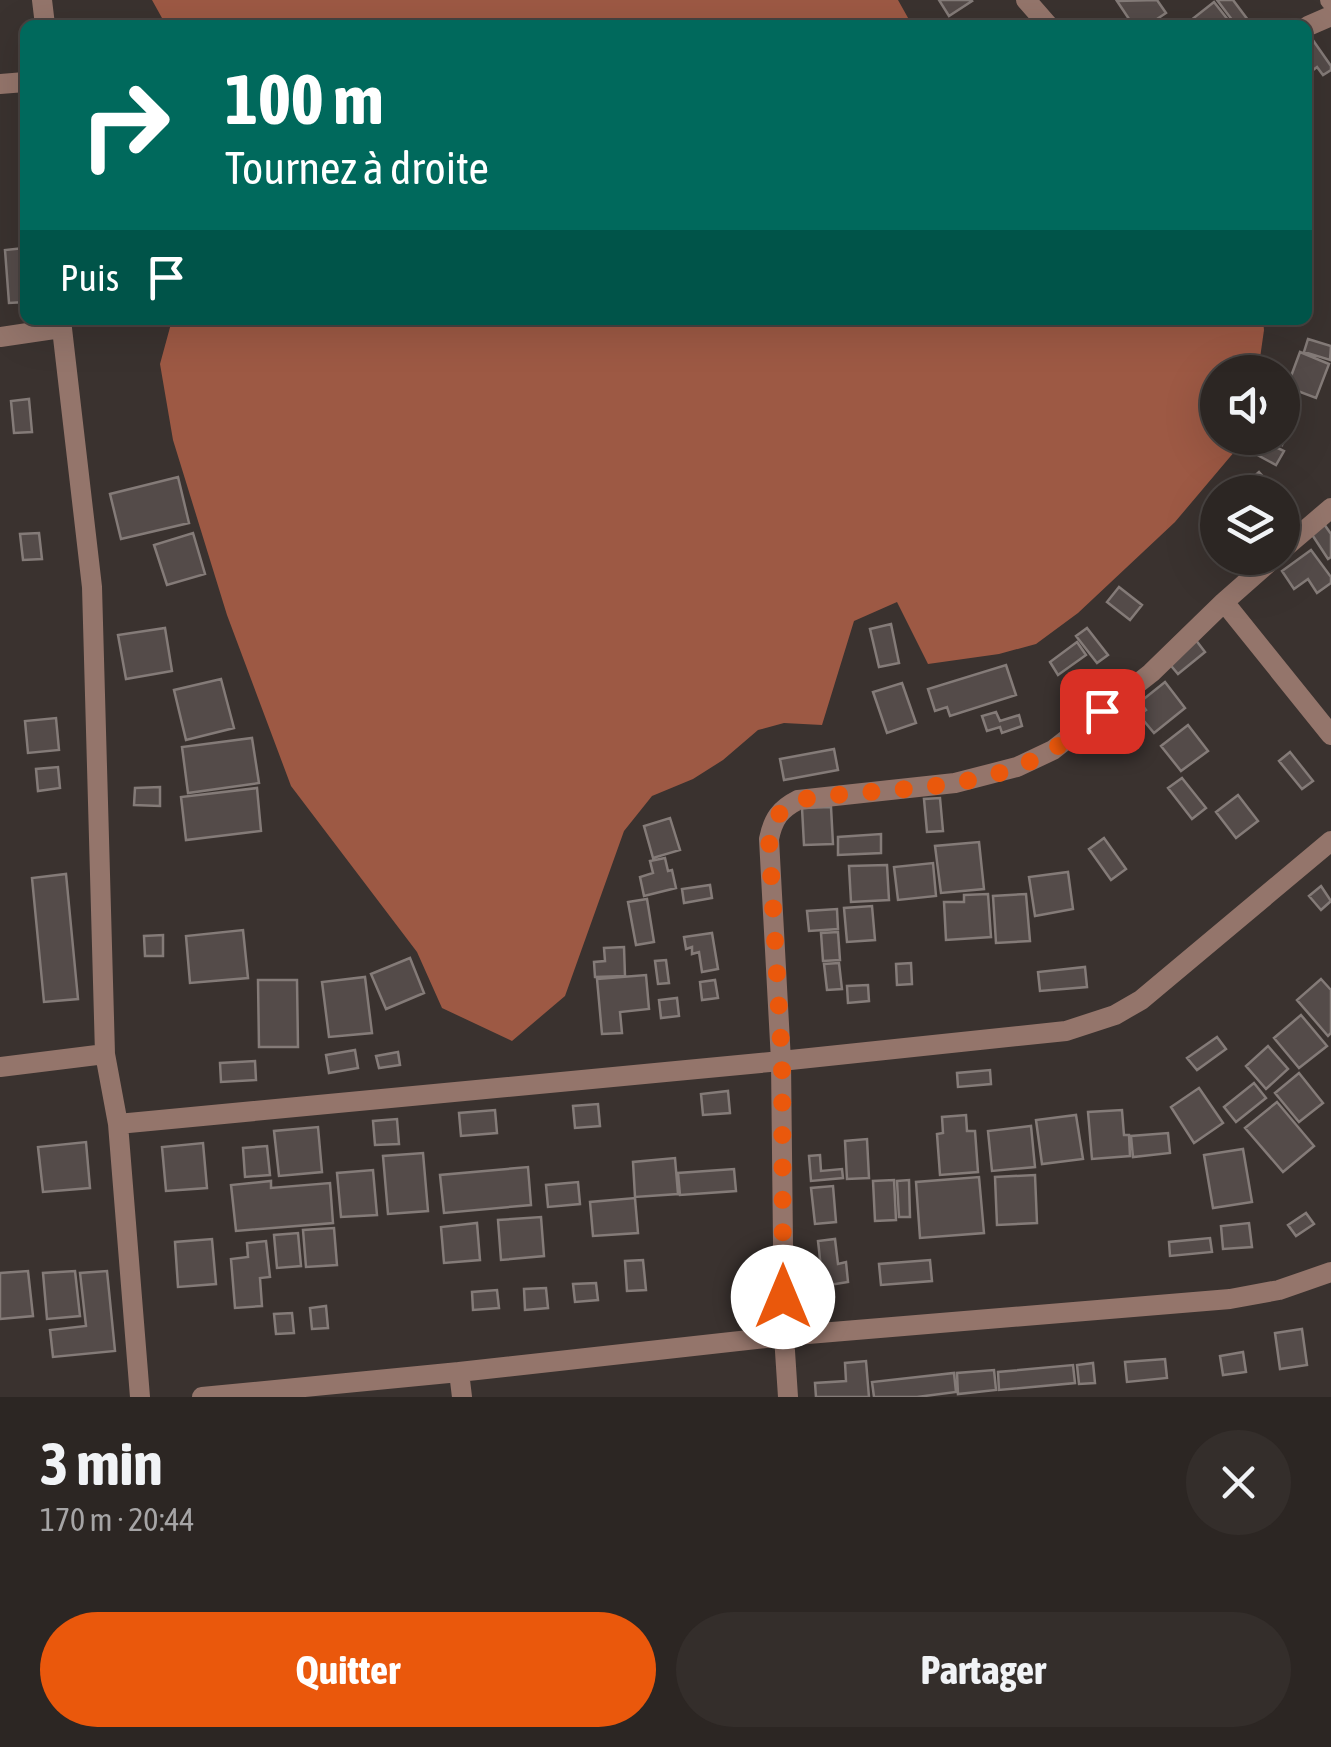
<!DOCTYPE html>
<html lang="fr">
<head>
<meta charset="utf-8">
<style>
  :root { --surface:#2c2623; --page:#342e2b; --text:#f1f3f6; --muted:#a6a5a6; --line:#484341; --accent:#ea580c }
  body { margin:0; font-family:"Asap Condensed",sans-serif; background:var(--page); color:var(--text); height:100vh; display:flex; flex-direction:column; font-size:38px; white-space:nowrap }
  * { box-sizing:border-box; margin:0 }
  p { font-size:32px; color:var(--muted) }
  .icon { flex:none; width:55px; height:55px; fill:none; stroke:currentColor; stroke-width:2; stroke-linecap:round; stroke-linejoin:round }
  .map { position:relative; height:1397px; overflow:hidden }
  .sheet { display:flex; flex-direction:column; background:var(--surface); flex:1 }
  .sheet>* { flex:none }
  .top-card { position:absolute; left:20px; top:20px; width:1292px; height:305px; border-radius:15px; box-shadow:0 10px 40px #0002,0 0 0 2px var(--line); background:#00695c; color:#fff; overflow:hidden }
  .tools { position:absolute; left:1200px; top:355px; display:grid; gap:20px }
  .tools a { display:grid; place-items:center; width:100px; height:100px; border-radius:50%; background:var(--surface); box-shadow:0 10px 40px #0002,0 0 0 2px var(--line); font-size:50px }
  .pin { position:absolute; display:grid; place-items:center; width:85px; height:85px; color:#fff; margin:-42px; border-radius:20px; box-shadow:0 5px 15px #0006 }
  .me { position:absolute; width:110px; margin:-55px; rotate:0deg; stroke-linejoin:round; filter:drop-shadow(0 0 8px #0008) }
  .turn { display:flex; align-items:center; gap:35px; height:210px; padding:0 40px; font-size:45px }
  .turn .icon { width:130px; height:130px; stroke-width:2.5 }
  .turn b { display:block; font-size:70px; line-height:85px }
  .then { display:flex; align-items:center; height:95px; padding:0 40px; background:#0003; gap:20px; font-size:38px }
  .round { display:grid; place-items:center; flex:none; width:105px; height:105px; border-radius:52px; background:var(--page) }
  .head { display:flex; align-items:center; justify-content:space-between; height:170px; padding:0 40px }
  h1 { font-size:60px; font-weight:700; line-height:75px }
  .cta { display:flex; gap:20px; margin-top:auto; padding:20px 40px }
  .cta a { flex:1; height:115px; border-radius:60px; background:var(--accent); color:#fff; font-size:40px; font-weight:700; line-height:115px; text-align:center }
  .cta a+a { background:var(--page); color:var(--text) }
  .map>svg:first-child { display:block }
</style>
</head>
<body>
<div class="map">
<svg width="1331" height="1397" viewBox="0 0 1331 1397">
  <rect width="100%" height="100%" fill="#3a322f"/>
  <path fill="#9d5944" d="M152 0H898L912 25H156L162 18Z
    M172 320H1263L1264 330 1258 372H1218V438H1246L1175 522 1078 613 1036 644 999 654 928 664 897 602 854 621 822 725 784 723 758 730 723 760 693 779 652 796 624 831 565 996 512 1041 442 1008 417 952 291 786 227 615 173 440 160 364Z"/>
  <path fill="#544b49" stroke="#847b78" stroke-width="2.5" d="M939 0H971L972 1 949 16Z
    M1157 0 1166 13 1148 25H1133L1117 1Z
    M1217 0H1233L1251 24 1236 25Z
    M1214 2 1232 25H1187L1186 24Z
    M1310 36 1331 66V70L1323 75 1317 67 1308 74V38Z
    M25 248V302L9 303 5 250Z
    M1308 339 1331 346 1330 360 1304 352Z
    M1300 352 1329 364 1316 398 1287 387Z
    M29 399 32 432 14 433 11 401Z
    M1284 411 1296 416 1282 445 1271 439 1282 438Z
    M1257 438 1284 451 1276 465 1250 451Z
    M1259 472 1277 492H1236Z
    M178 477 189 523 121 539 110 494Z
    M1324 524 1331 534V557L1328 559 1311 533Z
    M39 533 42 559 23 560 20 534Z
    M193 533 205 574 167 585 154 545Z
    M1311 550 1331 577V583L1317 593 1308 579 1294 589 1282 571Z
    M1119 587 1142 605 1130 620 1107 602Z
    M891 624 899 663 879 667 870 629Z
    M165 628 172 671 126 679 118 635Z
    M1087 628 1108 655 1097 663 1076 636Z
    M1195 639 1205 652 1178 674 1167 661Z
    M1077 642 1086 655 1058 675 1050 662Z
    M1006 665 1016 695 950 716 947 707 935 711 928 689Z
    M221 679 234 728 186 740 174 690Z
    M1165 682 1185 708 1154 733 1139 715 1146 710 1140 702Z
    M902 683 916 723 887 733 873 692Z
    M996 712 1000 721 1019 715 1022 726 1002 733 1000 727 987 731 982 716Z
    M56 718 59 750 28 753 25 721Z
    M1188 725 1208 751 1181 771 1161 746Z
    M252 738 259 783 188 793 182 747Z
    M834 749 838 770 784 780 780 759Z
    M1290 752 1313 781 1302 789 1279 761Z
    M58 767 60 788 38 791 36 769Z
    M1182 778 1206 808 1192 819 1168 788Z
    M160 787V806L134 805 135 788Z
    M257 788 261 831 186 840 181 797Z
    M1238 795 1258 821 1236 838 1216 812Z
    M940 798 943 831 927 832 924 799Z
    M831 807 833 844 804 845 802 808Z
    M670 818 680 850 653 858 644 826Z
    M881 834V853L838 855V837Z
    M1104 838 1126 869 1111 880 1089 849Z
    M979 842 984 889 941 893 935 846Z
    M665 858 668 871 672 870 676 888 644 896 640 877 653 873 650 861Z
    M933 863 936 896 898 900 894 867Z
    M887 865 889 900 851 902 849 866Z
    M1068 872 1073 909 1035 916 1029 877Z
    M66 874 78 999 44 1002 32 878Z
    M710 885 712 898 684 903 682 889Z
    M1321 886 1331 901 1321 910 1309 896Z
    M988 894 991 937 946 940 944 902H964V895Z
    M1026 894 1030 941 996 943 993 896Z
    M647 899 654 942 636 945 628 902Z
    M872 906 875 940 847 942 844 908Z
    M837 909 838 929 809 931 807 911Z
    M243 930 248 978 190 983 186 936Z
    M838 932 840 960 823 961 821 933Z
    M712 933 718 969 702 972 699 952 692 954V947L686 949 684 937Z
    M163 935V956H145L144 936Z
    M624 947 625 976 595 977 594 962 605 961 604 948Z
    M410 958 424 993 386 1009 371 974Z
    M666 960 669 983 658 984 655 961Z
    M839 963 842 989 827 990 824 964Z
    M911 963 912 984 897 985 896 964Z
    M1085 967 1087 987 1040 991 1038 972Z
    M646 975 649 1009 620 1012 622 1033 602 1034 597 979Z
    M365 977 372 1033 329 1037 322 982Z
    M1321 979 1331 990V1033L1328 1036 1297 1000Z
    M258 980H297L298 1047H259Z
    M715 980 718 998 702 1000 700 982Z
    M868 985 869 1001 848 1003 847 986Z
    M677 998 679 1016 661 1018 659 1000Z
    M1301 1015 1327 1046 1299 1068 1274 1038Z
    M1217 1037 1226 1049 1197 1070 1187 1058Z
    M1268 1046 1288 1069 1266 1089 1246 1066Z
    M355 1050 358 1068 329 1073 326 1055Z
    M398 1052 400 1065 379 1068 376 1056Z
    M255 1061 256 1080 221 1082 220 1063Z
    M990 1070 991 1084 958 1087 957 1073Z
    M1299 1073 1323 1103 1299 1122 1275 1093Z
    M1254 1083 1266 1098 1236 1122 1224 1107Z
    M1199 1088 1223 1123 1194 1143 1171 1107Z
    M728 1091 730 1113 703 1115 701 1094Z
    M1277 1102 1314 1146 1283 1172 1245 1128Z
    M598 1104 600 1126 575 1128 573 1106Z
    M495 1110 497 1133 461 1136 459 1113Z
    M1122 1110 1124 1135H1129L1130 1156 1092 1159 1088 1112Z
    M966 1115 967 1131H975L978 1172 940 1175 937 1134 943 1133 942 1117Z
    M1076 1115 1083 1159 1042 1164 1036 1120Z
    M397 1119 399 1144 375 1145 373 1121Z
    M1031 1126 1035 1167 992 1171 988 1131Z
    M318 1127 322 1172 279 1176 274 1131Z
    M1168 1133 1170 1153 1133 1157 1131 1136Z
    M867 1139 869 1178 847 1179 845 1141Z
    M86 1142 90 1188 43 1192 38 1147Z
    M203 1143 207 1188 166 1191 162 1147Z
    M267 1146 270 1175 245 1177 243 1148Z
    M1243 1149 1252 1202 1213 1208 1204 1155Z
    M423 1153 428 1211 388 1214 383 1156Z
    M820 1155 821 1171 842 1169 843 1178 811 1181 809 1156Z
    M675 1158 678 1194 635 1197 633 1162Z
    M528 1167 531 1205 444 1213 440 1175Z
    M734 1169 736 1191 680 1195 678 1173Z
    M373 1170 377 1215 341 1217 337 1173Z
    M1035 1175 1037 1223 997 1225 995 1177Z
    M979 1177 984 1233 920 1238 916 1182Z
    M894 1180 896 1220 875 1221 873 1181Z
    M909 1180 910 1217H899L897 1181Z
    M271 1181V1188L330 1183 333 1223 236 1231 231 1185Z
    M578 1182 580 1204 548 1207 546 1185Z
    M833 1186 836 1222 815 1224 811 1188Z
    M635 1198 638 1233 593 1236 590 1202Z
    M1306 1213 1314 1224 1296 1236 1288 1225Z
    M541 1217 544 1256 501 1260 498 1220Z
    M477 1223 480 1260 444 1263 441 1227Z
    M1249 1223 1252 1247 1223 1249 1221 1226Z
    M334 1228 337 1265 306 1267 303 1230Z
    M298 1233 301 1266 277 1268 274 1235Z
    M1210 1238 1212 1252 1170 1256 1169 1242Z
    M212 1239 216 1284 178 1287 175 1242Z
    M835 1239 838 1264 846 1262 848 1282 823 1286 818 1241Z
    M266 1241 270 1277 260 1278 262 1306 235 1308 231 1259 248 1257 247 1243Z
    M643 1260 646 1290 627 1291 625 1261Z
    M930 1260 932 1281 881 1285 879 1264Z
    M28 1271 33 1316 0 1319V1273Z
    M75 1271 80 1316 47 1319 43 1273Z
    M107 1271 115 1351 53 1357 50 1330 86 1326 80 1273Z
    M596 1283 598 1300 575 1302 573 1284Z
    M546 1288 548 1308 525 1310 524 1289Z
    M497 1290 499 1308 473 1310 472 1292Z
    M326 1306 328 1328 312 1329 310 1308Z
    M292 1313 294 1333 276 1334 274 1314Z
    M1302 1329 1307 1365 1280 1369 1275 1333Z
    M1243 1352 1246 1372 1223 1375 1220 1356Z
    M1165 1359 1167 1378 1127 1382 1125 1362Z
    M866 1361 869 1397H816L815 1383 846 1381 845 1363Z
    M1093 1363 1095 1383 1079 1384 1077 1365Z
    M1073 1365 1075 1383 999 1390 998 1372Z
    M994 1370 996 1390 958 1394 957 1373Z
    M954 1373 956 1392 917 1397H874L872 1382Z"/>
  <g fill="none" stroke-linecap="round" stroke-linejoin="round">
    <path stroke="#94756b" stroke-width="20" d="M42 0 45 25
      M1026 0 1048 25
      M1330 0 1331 1
      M1308 26 1331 16
      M0 84 25 82
      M61 320 92 587 105 1054 118 1124 140 1397
      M0 337 61 328
      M1282 550 1331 508
      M1224 602 1331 735
      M0 1067 105 1054
      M118 1124 781 1061 1066 1031 1115 1015 1141 1000 1331 841
      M459 1372 462 1397
      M202 1397 459 1372 784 1336 1230 1299 1279 1290 1331 1272
      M788 1397 784 1336 781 1061 769 839C773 819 780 809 798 800L955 783 1017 767 1053 750 1151 673 1224 602 1274 558"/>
  </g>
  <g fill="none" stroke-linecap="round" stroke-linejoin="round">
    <path stroke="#ea580c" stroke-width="18" stroke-dasharray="0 32.4" d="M783 1297 782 1061 769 838C773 819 780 809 798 800 880 786 981 795 1053 749 1071 739 1086 724 1102 711"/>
  </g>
</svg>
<div class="tools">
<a><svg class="icon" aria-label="sound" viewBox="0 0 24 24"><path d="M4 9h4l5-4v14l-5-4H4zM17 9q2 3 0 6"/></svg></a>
<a><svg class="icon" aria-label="layers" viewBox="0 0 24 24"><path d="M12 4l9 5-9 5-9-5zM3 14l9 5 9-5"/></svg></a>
</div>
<div class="pin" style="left:1102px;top:711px;background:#d93025"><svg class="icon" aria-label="arrive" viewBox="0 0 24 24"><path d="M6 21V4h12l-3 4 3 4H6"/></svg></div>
<svg class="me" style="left:783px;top:1297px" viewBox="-20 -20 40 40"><circle r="19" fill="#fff"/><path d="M0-13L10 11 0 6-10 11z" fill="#ea580c"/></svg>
<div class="top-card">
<div class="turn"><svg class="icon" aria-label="right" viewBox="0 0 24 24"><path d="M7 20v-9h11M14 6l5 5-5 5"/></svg><div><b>100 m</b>Tournez à droite</div></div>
<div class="then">Puis<svg class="icon" aria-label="arrive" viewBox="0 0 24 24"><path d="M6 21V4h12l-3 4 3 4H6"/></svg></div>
</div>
</div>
<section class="sheet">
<div class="head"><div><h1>3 min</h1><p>170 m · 20:44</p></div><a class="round"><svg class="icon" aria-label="close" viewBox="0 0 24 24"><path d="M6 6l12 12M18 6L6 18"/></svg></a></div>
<div class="cta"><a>Quitter</a><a>Partager</a></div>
</section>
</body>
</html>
